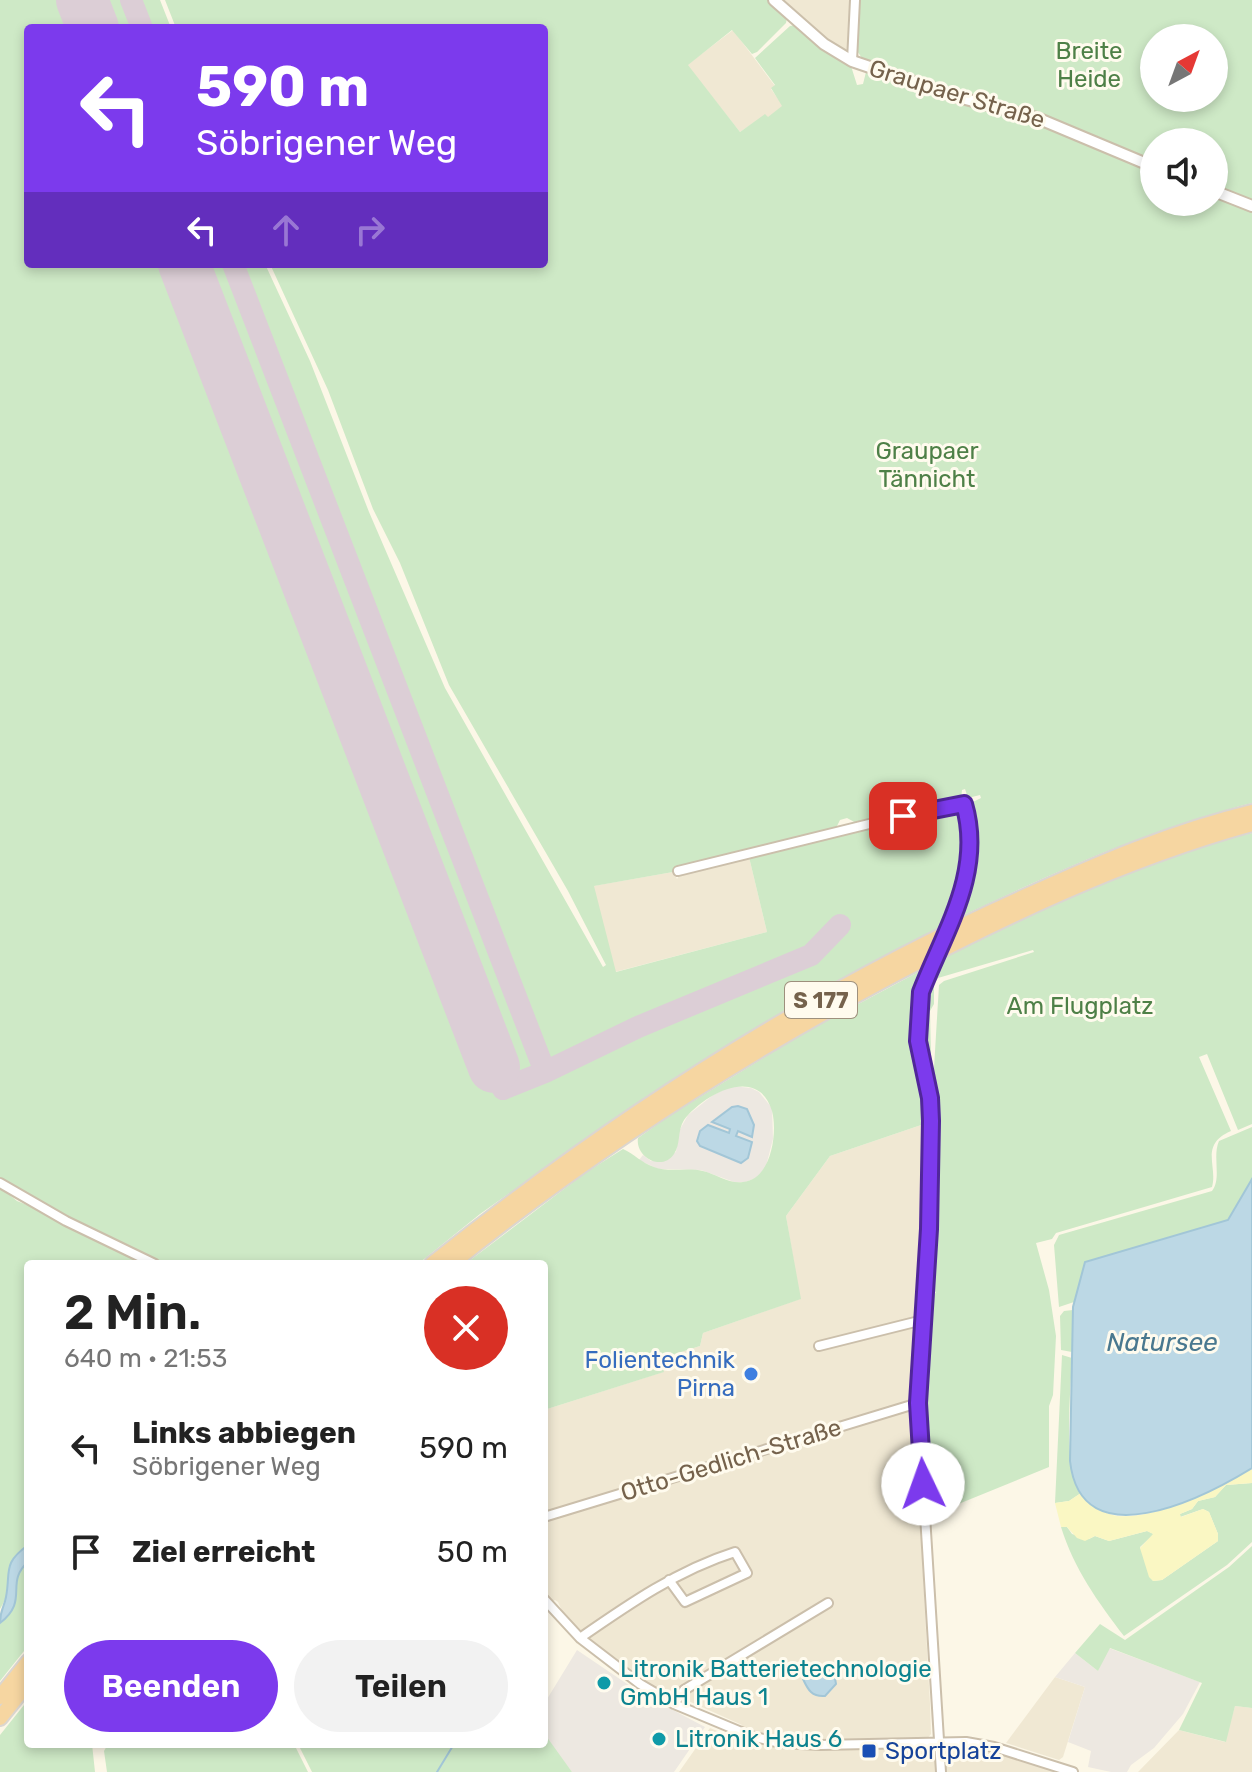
<!DOCTYPE html>
<html lang="de">
<head>
<meta charset="utf-8">
<style>
  :root { --surface:#fff; --page:#f2f2f2; --text:#222; --muted:#767676; --accent:#7c3aed }
  body { margin:0; font-family:Rubik,sans-serif; background:var(--page); color:var(--text); height:100vh; display:flex; flex-direction:column; font-size:30px; white-space:nowrap }
  * { box-sizing:border-box; margin:0 }
  p { font-size:26px; color:var(--muted) }
  .icon { flex:none; width:44px; height:44px; fill:none; stroke:currentColor; stroke-width:2; stroke-linecap:round; stroke-linejoin:round }
  .map { position:relative; flex:1; overflow:hidden }
  .panel { position:absolute; left:24px; top:1260px; width:524px; height:488px; display:flex; flex-direction:column; background:var(--surface); border-radius:8px; box-shadow:0 4px 12px #0003 }
  .panel>* { flex:none }
  .hud { position:absolute; left:24px; top:24px; width:524px; height:244px; border-radius:8px; box-shadow:0 4px 12px #0003; background:#7c3aed; color:#fff; overflow:hidden }
  .needle { width:52px; rotate:41deg }
  .fabs { position:absolute; left:1140px; top:24px; display:grid; gap:16px }
  .fabs a { display:grid; place-items:center; width:88px; height:88px; border-radius:50%; background:var(--surface); box-shadow:0 4px 12px #0003; font-size:40px }
  .pin { position:absolute; display:grid; place-items:center; width:68px; height:68px; color:#fff; margin:-34px; border-radius:16px; box-shadow:0 4px 12px #0006 }
  .me { position:absolute; width:88px; margin:-44px; rotate:357deg; stroke-linejoin:round; filter:drop-shadow(0 0 6px #0008) }
  .turn { display:flex; align-items:center; gap:28px; height:168px; padding:0 40px; font-size:36px }
  .turn .icon { width:104px; height:104px; stroke-width:2.5 }
  .turn b { display:block; font-size:56px; line-height:68px }
  .lanes { display:flex; align-items:center; height:76px; padding:0 40px; background:#0003; justify-content:center; gap:40px; direction:ltr }
  .lanes .off { opacity:.35 }
  .round { display:grid; place-items:center; flex:none; width:84px; height:84px; border-radius:42px; background:var(--page) }
  .summary { display:flex; align-items:center; justify-content:space-between; height:136px; padding:0 40px }
  h1 { font-size:48px; font-weight:600; line-height:60px }
  .action { display:flex; gap:16px; margin-top:auto; padding:16px 40px }
  .action a { flex:1; height:92px; border-radius:48px; background:var(--accent); color:#fff; font-size:32px; font-weight:600; line-height:92px; text-align:center }
  .action a+a { background:var(--page); color:var(--text) }
  ul { padding:0; list-style:none }
  li { display:flex; align-items:center; gap:24px; height:104px; padding:0 40px }
  li div { flex:1 }
  li b { display:block; font-size:30px }
  li em { font-style:normal }
  .map>svg:first-child { display:block }
</style>
</head>
<body>
<div class="map">
<svg width="1252" height="1772" viewBox="0 0 1252 1772">
  <rect width="100%" height="100%" fill="#fcf7e7"/>
  <path fill="#f0e8d3" d="M780 0H852L848 55 827 42Z
    M733 30 775 86 771 89 783 106 768 118 765 115 740 132 687 65Z
    M749 857 767 932 615 972 593 886 673 872 677 879 682 872Z
    M927 1123 925 1219 913 1395 911 1399 901 1402 904 1412H914L930 1704 931 1734 926 1740 928 1749 937 1748 938 1772H679L710 1728 737 1739 742 1725 684 1699 683 1687 666 1695 641 1681 593 1644 562 1611 558 1602 555 1600 552 1602 544 1592V1410L663 1372 659 1359 700 1346 703 1333 800 1299 786 1216 830 1156Z
    M1055 1677 1085 1687 1063 1757 1059 1760 1006 1743Z
    M1235 1706 1252 1708V1772H1138L1179 1730 1225 1742Z
    M955 1747 993 1752 1061 1772H945L944 1754Z"/>
  <path fill="#ede8e1" d="M732 1086 751 1088 759 1092 772 1108 773 1139 766 1166 758 1177 746 1182H734L701 1170 658 1169 639 1160 643 1155 651 1161 676 1152 679 1131 688 1115 713 1095Z
    M1109 1648 1200 1682 1183 1714 1154 1748 1131 1765 1127 1772H1111L1088 1767 1091 1751 1068 1742 1085 1687 1055 1677 1075 1653 1098 1671Z
    M577 1650 639 1692 705 1727 674 1772H572L558 1754 544 1733V1704Z"/>
  <path fill="#cee9c6" fill-rule="evenodd" d="M0 0H160L171 28H28V264H265L310 361 369 512 445 688 603 967 606 965 568 891 449 685 400 563 373 509 328 390 270 264H544V28H176L165 0H767L787 18 786 23 757 52 752 54 732 30 688 65 740 132 765 114 768 117 782 106 771 88 775 85 755 58 790 26 795 25 822 48 851 66 857 85 863 84 866 72 958 103 1033 123 1154 172V202H1214V197L1252 212V803C1151 829 1057 871 962 916L960 911C974 881 979 840 970 807L971 803 981 798 980 795 968 798 965 789 962 790 961 799 858 824 847 818 840 820 835 830 673 869V872L594 886 616 972 767 932 749 857 956 806 964 815 967 828 966 868 957 897 944 925 793 1006 653 1092 480 1214 418 1264H167L66 1216 0 1177Z
    M858 0H1252V200L1214 185V142H1154V162L1033 111 958 91 864 61 855 48ZM1154 38H1214V98H1154Z
    M1252 833V1124L1238 1130 1207 1054 1199 1057 1231 1131C1199 1145 1218 1166 1212 1187L1056 1233 1052 1239 1036 1243 1049 1290 1056 1336 1053 1395 1049 1406V1467L929 1516C926 1469 911 1328 936 1292L931 1290 929 1278 931 1242 933 1241 934 1141 938 1139 934 1133 935 1085 934 1079 930 1077 934 1068 939 985 944 981 1034 952 1033 950 938 978 934 984V1004L930 1011 931 1054 927 1065H925C919 1023 923 999 939 960 1040 912 1142 858 1252 833Z
    M922 970 923 974 918 989 916 1004 927 1123 830 1156 786 1216 801 1299 703 1333 700 1346 659 1359 664 1372 544 1410V1264H465L585 1173 623 1149C634 1154 642 1163 654 1167 669 1173 687 1167 703 1171 716 1174 729 1184 743 1182 771 1180 778 1133 772 1111 758 1064 703 1095 684 1120 677 1131 681 1144 674 1154 662 1172 635 1157 638 1138L669 1116 804 1033Z
    M1252 1127V1179L1228 1220 1085 1262 1074 1302 1059 1307 1054 1245 1059 1235 1212 1191C1222 1178 1212 1157 1219 1141Z
    M0 1187 17 1201 35 1208 147 1264H28V1545C0 1569 16 1584 0 1609Z
    M1073 1310 1072 1352 1061 1350 1060 1316 1064 1311Z
    M1062 1355 1072 1358C1071 1390 1062 1469 1081 1493L1069 1501 1055 1503Z
    M1252 1483V1542L1227 1565 1124 1636C1098 1602 1074 1569 1061 1527H1067L1072 1534 1089 1539 1095 1536 1109 1541 1147 1531 1154 1534 1140 1547 1153 1581 1162 1580 1218 1541V1534L1209 1512 1203 1509 1180 1517V1514L1192 1509 1198 1501 1215 1497 1226 1485Z
    M1252 1546V1708L1235 1706 1226 1742 1179 1730 1202 1683 1110 1648 1098 1671 1075 1653 1100 1624 1125 1640 1229 1567Z
    M28 1562V1646L0 1681V1623C27 1601 5 1581 28 1562Z
    M28 1700V1744H92L95 1772H0V1735Z
    M544 1733 572 1772H312L298 1744H544Z
    M108 1744H294L308 1772H107L104 1751Z"/>
  <path fill="#faf7c3" d="M1252 1468V1483L1226 1485 1215 1497 1198 1501 1192 1509 1180 1514 1181 1517 1203 1509 1209 1512 1218 1534V1541L1162 1580 1153 1581 1149 1577 1140 1548 1153 1534 1147 1531 1109 1541 1095 1536 1085 1541 1077 1538 1067 1527H1061L1055 1503 1069 1501 1081 1493C1090 1503 1103 1514 1117 1516 1156 1520 1219 1489 1252 1468Z"/>
  <path fill="#bcd8e5" stroke="#a2c6d7" stroke-width="2" d="M732 1107 738 1106 747 1109 754 1125 752 1137 738 1131 736 1136 752 1142 748 1158 741 1163 700 1146 697 1141 700 1131 708 1125 729 1133 730 1129 712 1122Z
    M1252 1179V1468C1203 1498 1081 1560 1070 1461L1073 1307 1085 1262 1228 1220Z
    M28 1545V1562C4 1583 30 1600 0 1623 0 1610 4 1608 6 1597 11 1571 2 1564 28 1545Z
    M825 1665 834 1672 836 1684 825 1696C812 1697 808 1690 803 1679L813 1670Z"/>
  <g fill="none" stroke-linecap="round" stroke-linejoin="round">
    <path stroke="#a2c6d7" stroke-width="2" d="M437 1772 454 1744"/>
    <path stroke="#dcced6" stroke-width="22" d="M131 0 142 28
      M233 264 545 1072 503 1089 494 1067
      M545 1072 638 1027 811 955 840 925"/>
    <path stroke="#dcced6" stroke-width="52" d="M82 0 93 28
      M184 264 494 1067"/>
    <defs>
      <path id="minor" d="M852 61 855 0
        M678 871 934 808 964 804C975 841 969 873 957 908
        M927 978 919 1006 918 1041 930 1098 931 1153 918 1403 941 1772
        M0 1183 66 1221 155 1264
        M819 1346 923 1320
        M544 1517 918 1403
        M544 1599 580 1638 640 1684 674 1704 751 1736 780 1743 820 1745 966 1742 994 1747 1073 1772
        M580 1638C629 1604 678 1570 735 1552L747 1573 685 1602 669 1580
        M674 1704 684 1690 828 1603"/>
      <path id="tertiary" d="M774 0 824 44 852 61 958 97 1037 118 1154 167
        M1214 191 1252 206"/>
      <path id="trunk" d="M432 1264C614 1118 813 991 1026 896 1099 863 1173 831 1252 812
        M451 1264C585 1156 729 1063 880 982 999 919 1122 860 1252 824
        M0 1697 28 1662
        M0 1718 28 1683"/>
    </defs>
    <use href="#minor" stroke="#cbbfab" stroke-width="12"/>
    <use href="#tertiary" stroke="#cbbfab" stroke-width="14"/>
    <use href="#trunk" stroke="#dbd6d0" stroke-width="18"/>
    <use href="#minor" stroke="#fff" stroke-width="8"/>
    <use href="#tertiary" stroke="#fff" stroke-width="10"/>
    <use href="#trunk" stroke="#f6d6a1" stroke-width="14"/>
    <defs>
      <path id="minor-bridge" d="M927 978 957 908"/>
    </defs>
    <use href="#minor-bridge" stroke="#cbbfab" stroke-width="12" stroke-linecap="butt"/>
    <use href="#minor-bridge" stroke="#fff" stroke-width="8"/>
  </g>
  <g fill="none" stroke-linecap="round" stroke-linejoin="round">
    <defs>
      <path id="route" d="M903 816 964 804C984 872 945 930 921 992L918 1041 930 1098 931 1121 929 1229 918 1403 923 1484"/>
    </defs>
    <use href="#route" stroke="#51269a" stroke-width="20"/>
    <use href="#route" stroke="#7c3aed" stroke-width="14"/>
  </g>
  <circle fill="#3f7fe0" stroke="#fffbee" stroke-width="3" cx="751" cy="1374" r="8"/>
  <g fill="#0f9aa8" stroke="#fffbee" stroke-width="3">
    <circle cx="604" cy="1683" r="8"/>
    <circle cx="659" cy="1739" r="8"/>
  </g>
  <rect fill="#1a4fb4" stroke="#fffbee" stroke-width="3" x="861" y="1743" width="16" height="16" rx="4"/>
  <g text-anchor="middle" dominant-baseline="central" stroke-width="6" stroke-linejoin="round" paint-order="stroke">
    <rect fill="#fffbee" stroke="#9e907d" stroke-width="2" x="785" y="982" width="72" height="36" rx="6"/>
    <g font-size="22" font-weight="bold" fill="#75624c">
      <text x="821" y="1000">S 177</text>
    </g>
    <g font-size="24" fill="#4e8047" stroke="#fffbee">
      <text x="1089" y="51">Breite<tspan x="1089" dy="28">Heide</tspan></text>
      <text x="927" y="451">Graupaer<tspan x="927" dy="28">Tännicht</tspan></text>
      <text x="1080" y="1006">Am Flugplatz</text>
    </g>
    <g font-size="24" fill="#75624c" stroke="#fffbee">
      <text transform="translate(957 94) rotate(17)">Graupaer Straße</text>
      <text transform="translate(731 1460) rotate(-17)">Otto-Gedlich-Straße</text>
    </g>
    <g font-size="24" fill="#366cbe" stroke="#fffbee" text-anchor="end">
      <text x="735" y="1360">Folientechnik<tspan x="735" dy="28">Pirna</tspan></text>
    </g>
    <g font-size="24" fill="#0d838f" stroke="#fffbee" text-anchor="start">
      <text x="620" y="1669">Litronik Batterietechnologie<tspan x="620" dy="28">GmbH Haus 1</tspan></text>
      <text x="675" y="1739">Litronik Haus 6</text>
    </g>
    <g font-size="24" fill="#164399" stroke="#fffbee" text-anchor="start">
      <text x="885" y="1751">Sportplatz</text>
    </g>
    <g font-size="26" font-style="italic" fill="#49788f" stroke="#fffbee">
      <text x="1162" y="1342">Natursee</text>
    </g>
  </g>
</svg>
<div class="fabs">
<a><svg class="needle" viewBox="-14 -14 28 28"><path d="M0-13l5 13h-10z" fill="#e53935"/><path d="M0 13l5-13h-10z" fill="#767676"/></svg></a>
<a><svg class="icon" aria-label="sound" viewBox="0 0 24 24"><path d="M4 9h4l5-4v14l-5-4H4zM17 9q2 3 0 6"/></svg></a>
</div>
<div class="pin" style="left:903px;top:816px;background:#d93025"><svg class="icon" aria-label="arrive" viewBox="0 0 24 24"><path d="M6 21V4h12l-3 4 3 4H6"/></svg></div>
<svg class="me" style="left:923px;top:1484px" viewBox="-20 -20 40 40"><circle r="19" fill="#fff"/><path d="M0-13L10 11 0 6-10 11z" fill="#7c3aed"/></svg>
<div class="hud">
<div class="turn"><svg class="icon" aria-label="left" viewBox="0 0 24 24"><path d="M17 20v-9H6M10 6l-5 5 5 5"/></svg><div><b>590 m</b>Söbrigener Weg</div></div>
<div class="lanes"><svg class="icon" aria-label="left" viewBox="0 0 24 24"><path d="M17 20v-9H6M10 6l-5 5 5 5"/></svg><svg class="icon off" aria-label="ahead" viewBox="0 0 24 24"><path d="M12 20V5M6 11l6-6 6 6"/></svg><svg class="icon off" aria-label="right" viewBox="0 0 24 24"><path d="M7 20v-9h11M14 6l5 5-5 5"/></svg></div>
</div>
<section class="panel">
<div class="summary"><div><h1>2 Min.</h1><p>640 m · 21:53</p></div><a class="round" style="background:#d93025;color:#fff"><svg class="icon" aria-label="close" viewBox="0 0 24 24"><path d="M6 6l12 12M18 6L6 18"/></svg></a></div>
<ul>
<li><svg class="icon" aria-label="left" viewBox="0 0 24 24"><path d="M17 20v-9H6M10 6l-5 5 5 5"/></svg><div><b>Links abbiegen</b><p>Söbrigener Weg</p></div><em>590 m</em></li>
<li><svg class="icon" aria-label="arrive" viewBox="0 0 24 24"><path d="M6 21V4h12l-3 4 3 4H6"/></svg><div><b>Ziel erreicht</b></div><em>50 m</em></li>
</ul>
<div class="action"><a>Beenden</a><a>Teilen</a></div>
</section>
</div>
</body>
</html>
